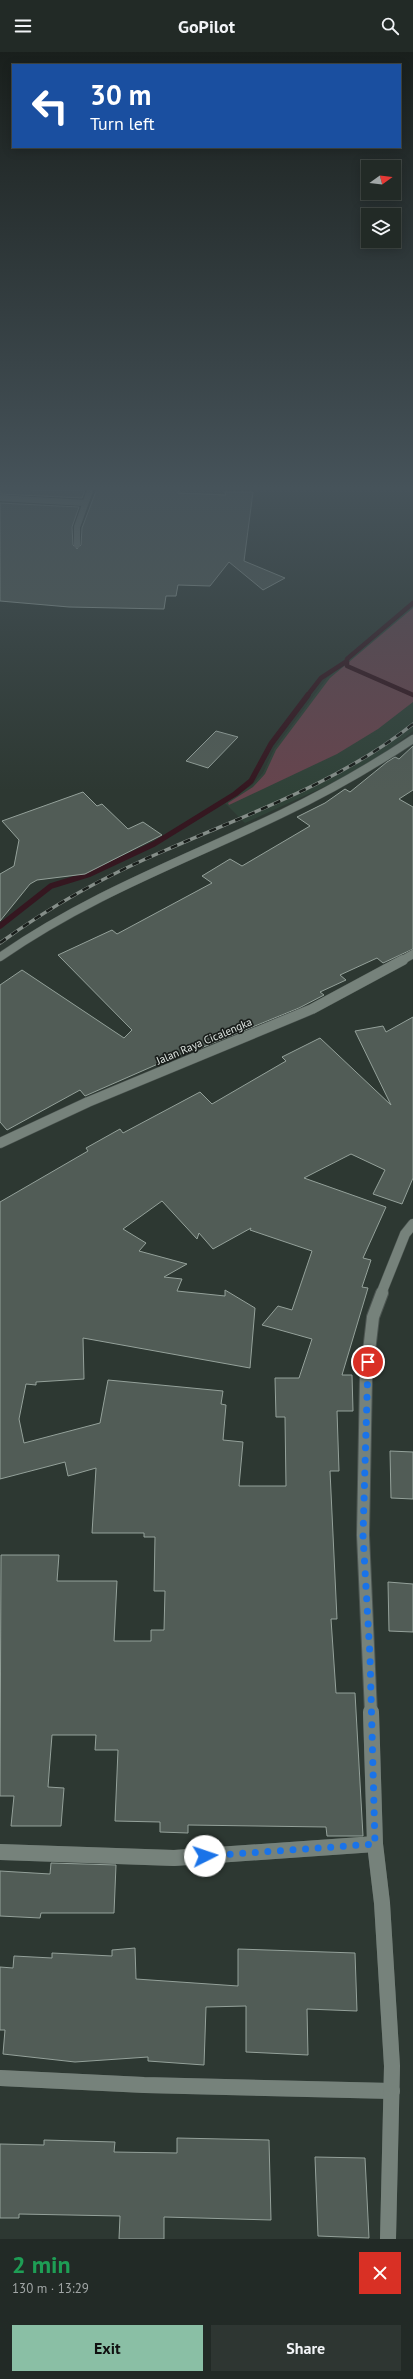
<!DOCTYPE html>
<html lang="en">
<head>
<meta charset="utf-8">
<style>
  :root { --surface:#222a26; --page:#2e3632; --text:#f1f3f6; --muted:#a2a7a7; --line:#3f4643; --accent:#8abfa5 }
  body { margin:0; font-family:"PT Sans",sans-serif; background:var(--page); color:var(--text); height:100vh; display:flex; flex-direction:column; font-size:15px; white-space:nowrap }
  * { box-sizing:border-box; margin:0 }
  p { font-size:13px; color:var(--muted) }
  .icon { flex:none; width:22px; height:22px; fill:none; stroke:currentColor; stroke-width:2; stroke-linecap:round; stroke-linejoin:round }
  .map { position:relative; height:2187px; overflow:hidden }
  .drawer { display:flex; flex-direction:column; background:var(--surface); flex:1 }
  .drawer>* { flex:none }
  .hud { position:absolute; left:12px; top:12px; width:389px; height:84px; border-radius:0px; box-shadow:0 2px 10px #0003,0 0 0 1px var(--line); background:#1a4fa0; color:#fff; overflow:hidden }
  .needle { width:26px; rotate:75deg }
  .controls { position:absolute; left:361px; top:108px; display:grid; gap:8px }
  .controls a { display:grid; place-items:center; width:40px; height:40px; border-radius:0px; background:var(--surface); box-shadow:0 2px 10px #0003,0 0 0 1px var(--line); font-size:20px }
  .pin { position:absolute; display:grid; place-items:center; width:34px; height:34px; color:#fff; margin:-17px; border:2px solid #fff; border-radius:50%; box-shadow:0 1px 4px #0007 }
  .me { position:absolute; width:44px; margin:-22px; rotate:86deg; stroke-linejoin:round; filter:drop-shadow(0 0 3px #0008) }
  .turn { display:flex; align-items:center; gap:14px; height:84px; padding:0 12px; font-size:18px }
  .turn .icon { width:52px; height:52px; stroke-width:2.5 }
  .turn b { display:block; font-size:28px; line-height:34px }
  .round { display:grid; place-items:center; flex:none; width:42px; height:42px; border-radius:0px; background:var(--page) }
  .head { display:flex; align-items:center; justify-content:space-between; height:68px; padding:0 12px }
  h1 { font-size:24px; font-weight:800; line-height:30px; color:#1e9e55 }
  .cta { display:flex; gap:8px; margin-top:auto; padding:8px 12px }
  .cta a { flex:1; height:46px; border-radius:0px; background:var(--accent); color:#111; font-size:16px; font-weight:800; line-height:46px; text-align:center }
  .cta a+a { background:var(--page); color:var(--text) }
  header { display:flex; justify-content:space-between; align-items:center; height:52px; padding:0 12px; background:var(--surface); font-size:18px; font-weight:800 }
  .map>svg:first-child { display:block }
</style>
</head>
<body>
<header><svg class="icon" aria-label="menu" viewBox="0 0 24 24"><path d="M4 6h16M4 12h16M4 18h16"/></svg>GoPilot<svg class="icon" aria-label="search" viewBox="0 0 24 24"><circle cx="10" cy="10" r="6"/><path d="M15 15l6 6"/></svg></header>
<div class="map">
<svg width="413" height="2187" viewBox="0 0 413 2187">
  <rect width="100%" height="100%" fill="#2d3832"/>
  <path fill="#304238" d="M413 554V679L389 698 337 729 245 771 225 751 252 733 263 721 274 697 327 626Z"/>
  <path fill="#66444d" d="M413 556V650L378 677 337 702 229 753 228 751 253 735 265 722 276 698 330 626Z"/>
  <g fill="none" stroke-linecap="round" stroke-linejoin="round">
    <path stroke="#351720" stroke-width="4.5" d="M413 551 347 607V614L413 643
      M307 644 321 626 347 609"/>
    <path stroke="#351720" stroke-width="5.5" d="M0 874 51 834 90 822 154 792 235 742 251 729 271 692 308 643"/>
  </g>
  <path fill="#515c56" stroke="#94a19a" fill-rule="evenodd" d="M0 433 34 434 33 438H85L82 446 0 442Z
    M98 434 175 436V437L179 438 178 441 226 443 225 440H253L244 509 285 526 263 538 229 510 210 534 178 533 176 544H166L164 557 69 555 0 549V451L79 455 72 475 73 493 77 497 81 493 82 476Z
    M216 679 238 685 208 716 186 709Z
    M413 694V738L399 747 413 755V897L383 911 377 906 340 923 346 928 320 940 324 943 299 956 201 996 199 994 85 1044 80 1038 7 1078 0 1070V933L22 918 124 986 132 978 58 903 112 878 117 882 212 831 202 824 230 807 242 814 310 774 297 765 325 751 345 737 350 740 387 710 395 705 399 707Z
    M83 740 97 754 102 752 128 777 143 770 162 783 85 822 37 828 30 832 0 869V822L14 814 19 788 2 769Z
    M413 965V1126L402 1152 373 1142 385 1118 351 1102 304 1126 386 1155 363 1206 371 1208 362 1235 368 1236 342 1323H352L353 1359H337L339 1419H330L337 1567H331L336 1641H355L363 1784H327L326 1775 188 1773V1781L160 1780V1770L115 1769 118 1698H95L96 1683H52L48 1735 64 1736 61 1774H11L14 1744H0L1 1503H59L57 1529H117L114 1589H151V1578H164L165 1539H154L155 1485H144V1481H92L96 1416 68 1424 65 1410 0 1427V1150L88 1099 86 1096 120 1077 123 1081 200 1040 212 1052 286 1009 282 1005 320 986 391 1053 355 979 383 974 386 980ZM162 1149 197 1187 199 1181 213 1197 251 1176 250 1178 312 1199 292 1258 278 1254 262 1273 312 1287 299 1326H275L276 1365H285L286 1434H239L243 1390 223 1388 226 1353 221 1352 223 1339 108 1328 100 1371 24 1391 19 1367 26 1332 36 1333V1330L84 1327 83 1286 250 1316 255 1256 225 1238V1244L177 1239 182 1227 164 1225 187 1212 139 1199 146 1191 123 1177Z
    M390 1399 413 1400V1447L391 1446Z
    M388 1530 413 1532V1580L389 1579Z
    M51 1811 116 1813 114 1861H41L40 1866 0 1864V1819L50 1822Z
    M135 1896 136 1927 238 1934V1897L355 1901 357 1959 307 1957 308 2003 246 2000V1954L206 1955 204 2013 148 2009V2005L75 2010 3 2002 5 1978H0V1915L13 1916 14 1904 52 1906V1901L112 1904V1898Z
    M177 2086 269 2088 271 2168 164 2165V2187H119L120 2164 19 2162V2166H0V2092L44 2093V2088L115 2090 114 2100 177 2101Z
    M315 2105 365 2106 369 2186 318 2184Z"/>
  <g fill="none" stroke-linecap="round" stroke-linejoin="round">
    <defs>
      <path id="minor-far2" d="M0 446 85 451
        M77 493V475L92 433"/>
      <path id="minor-far1" d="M0 905C91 842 183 809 281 762 327 740 371 715 413 687"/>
      <path id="minor" d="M0 1800 174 1806 375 1792
        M0 2026 144 2033 392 2039"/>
      <path id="tertiary-far2" d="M381 1242 405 1182 413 1172"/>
      <path id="tertiary-far1" d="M371 1661 363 1483 366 1325 373 1265 382 1241"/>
      <path id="tertiary" d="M371 1660 375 1792 382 1851 392 2014 388 2187"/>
      <path id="secondary-far1" d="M401 909 413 902"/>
      <path id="secondary" d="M0 1091 88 1050 312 957 403 908"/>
    </defs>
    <use href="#minor-far2" stroke="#4d5652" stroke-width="6"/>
    <use href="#minor-far1" stroke="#4d5652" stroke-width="9"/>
    <use href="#minor" stroke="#4d5652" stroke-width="16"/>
    <use href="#tertiary-far2" stroke="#4d5652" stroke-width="11"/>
    <use href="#tertiary-far1" stroke="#4d5652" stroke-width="14"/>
    <use href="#tertiary" stroke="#4d5652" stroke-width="16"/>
    <use href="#secondary-far1" stroke="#4d5652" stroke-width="9"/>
    <use href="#secondary" stroke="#4d5652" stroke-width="11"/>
    <use href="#minor-far2" stroke="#76827b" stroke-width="6"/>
    <use href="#minor-far1" stroke="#76827b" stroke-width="8"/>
    <use href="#minor" stroke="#76827b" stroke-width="16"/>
    <use href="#tertiary-far2" stroke="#76827b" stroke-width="10"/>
    <use href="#tertiary-far1" stroke="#76827b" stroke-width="12"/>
    <use href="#tertiary" stroke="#76827b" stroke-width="16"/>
    <use href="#secondary-far1" stroke="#76827b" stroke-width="8"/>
    <use href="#secondary" stroke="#76827b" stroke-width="10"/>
    <defs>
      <path id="rail" d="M0 891C52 853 107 823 166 798 250 761 340 730 413 672"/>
    </defs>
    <use href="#rail" stroke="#858e89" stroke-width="3.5"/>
    <use href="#rail" stroke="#191e1b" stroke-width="2.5" stroke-dasharray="7" stroke-linecap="butt"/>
  </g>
  <linearGradient id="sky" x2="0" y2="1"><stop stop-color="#191f1c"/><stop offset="0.59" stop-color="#46535a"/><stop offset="1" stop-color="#46535a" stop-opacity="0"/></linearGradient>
  <rect width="413" height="739" fill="url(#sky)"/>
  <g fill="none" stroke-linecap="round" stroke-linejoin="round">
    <path stroke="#1a73e8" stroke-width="7" stroke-dasharray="0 12.6" d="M205 1804 375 1792 370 1605 363 1483 368 1310"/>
  </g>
  <g text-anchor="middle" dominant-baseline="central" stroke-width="3.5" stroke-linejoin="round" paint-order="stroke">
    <g font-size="11" fill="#dee5e1" stroke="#191e1b">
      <text transform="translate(204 989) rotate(-23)">Jalan Raya Cicalengka</text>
    </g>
  </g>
</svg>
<div class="controls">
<a><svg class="needle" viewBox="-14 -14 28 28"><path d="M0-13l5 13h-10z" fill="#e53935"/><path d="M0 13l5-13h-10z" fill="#a2a7a7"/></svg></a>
<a><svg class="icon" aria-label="layers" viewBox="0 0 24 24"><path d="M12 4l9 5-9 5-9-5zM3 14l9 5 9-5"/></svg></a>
</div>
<div class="pin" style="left:368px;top:1310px;background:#d93025"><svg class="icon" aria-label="arrive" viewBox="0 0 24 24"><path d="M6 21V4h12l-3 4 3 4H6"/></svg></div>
<svg class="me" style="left:205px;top:1804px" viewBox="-20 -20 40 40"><circle r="19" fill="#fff"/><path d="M0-13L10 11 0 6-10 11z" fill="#1a73e8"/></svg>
<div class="hud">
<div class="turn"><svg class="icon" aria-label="left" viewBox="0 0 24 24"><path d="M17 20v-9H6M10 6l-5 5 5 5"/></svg><div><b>30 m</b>Turn left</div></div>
</div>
</div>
<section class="drawer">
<div class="head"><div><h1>2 min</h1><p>130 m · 13:29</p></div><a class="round" style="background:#d93025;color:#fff"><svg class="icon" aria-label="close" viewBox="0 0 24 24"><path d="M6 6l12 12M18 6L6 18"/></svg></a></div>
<div class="cta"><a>Exit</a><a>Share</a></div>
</section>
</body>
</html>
